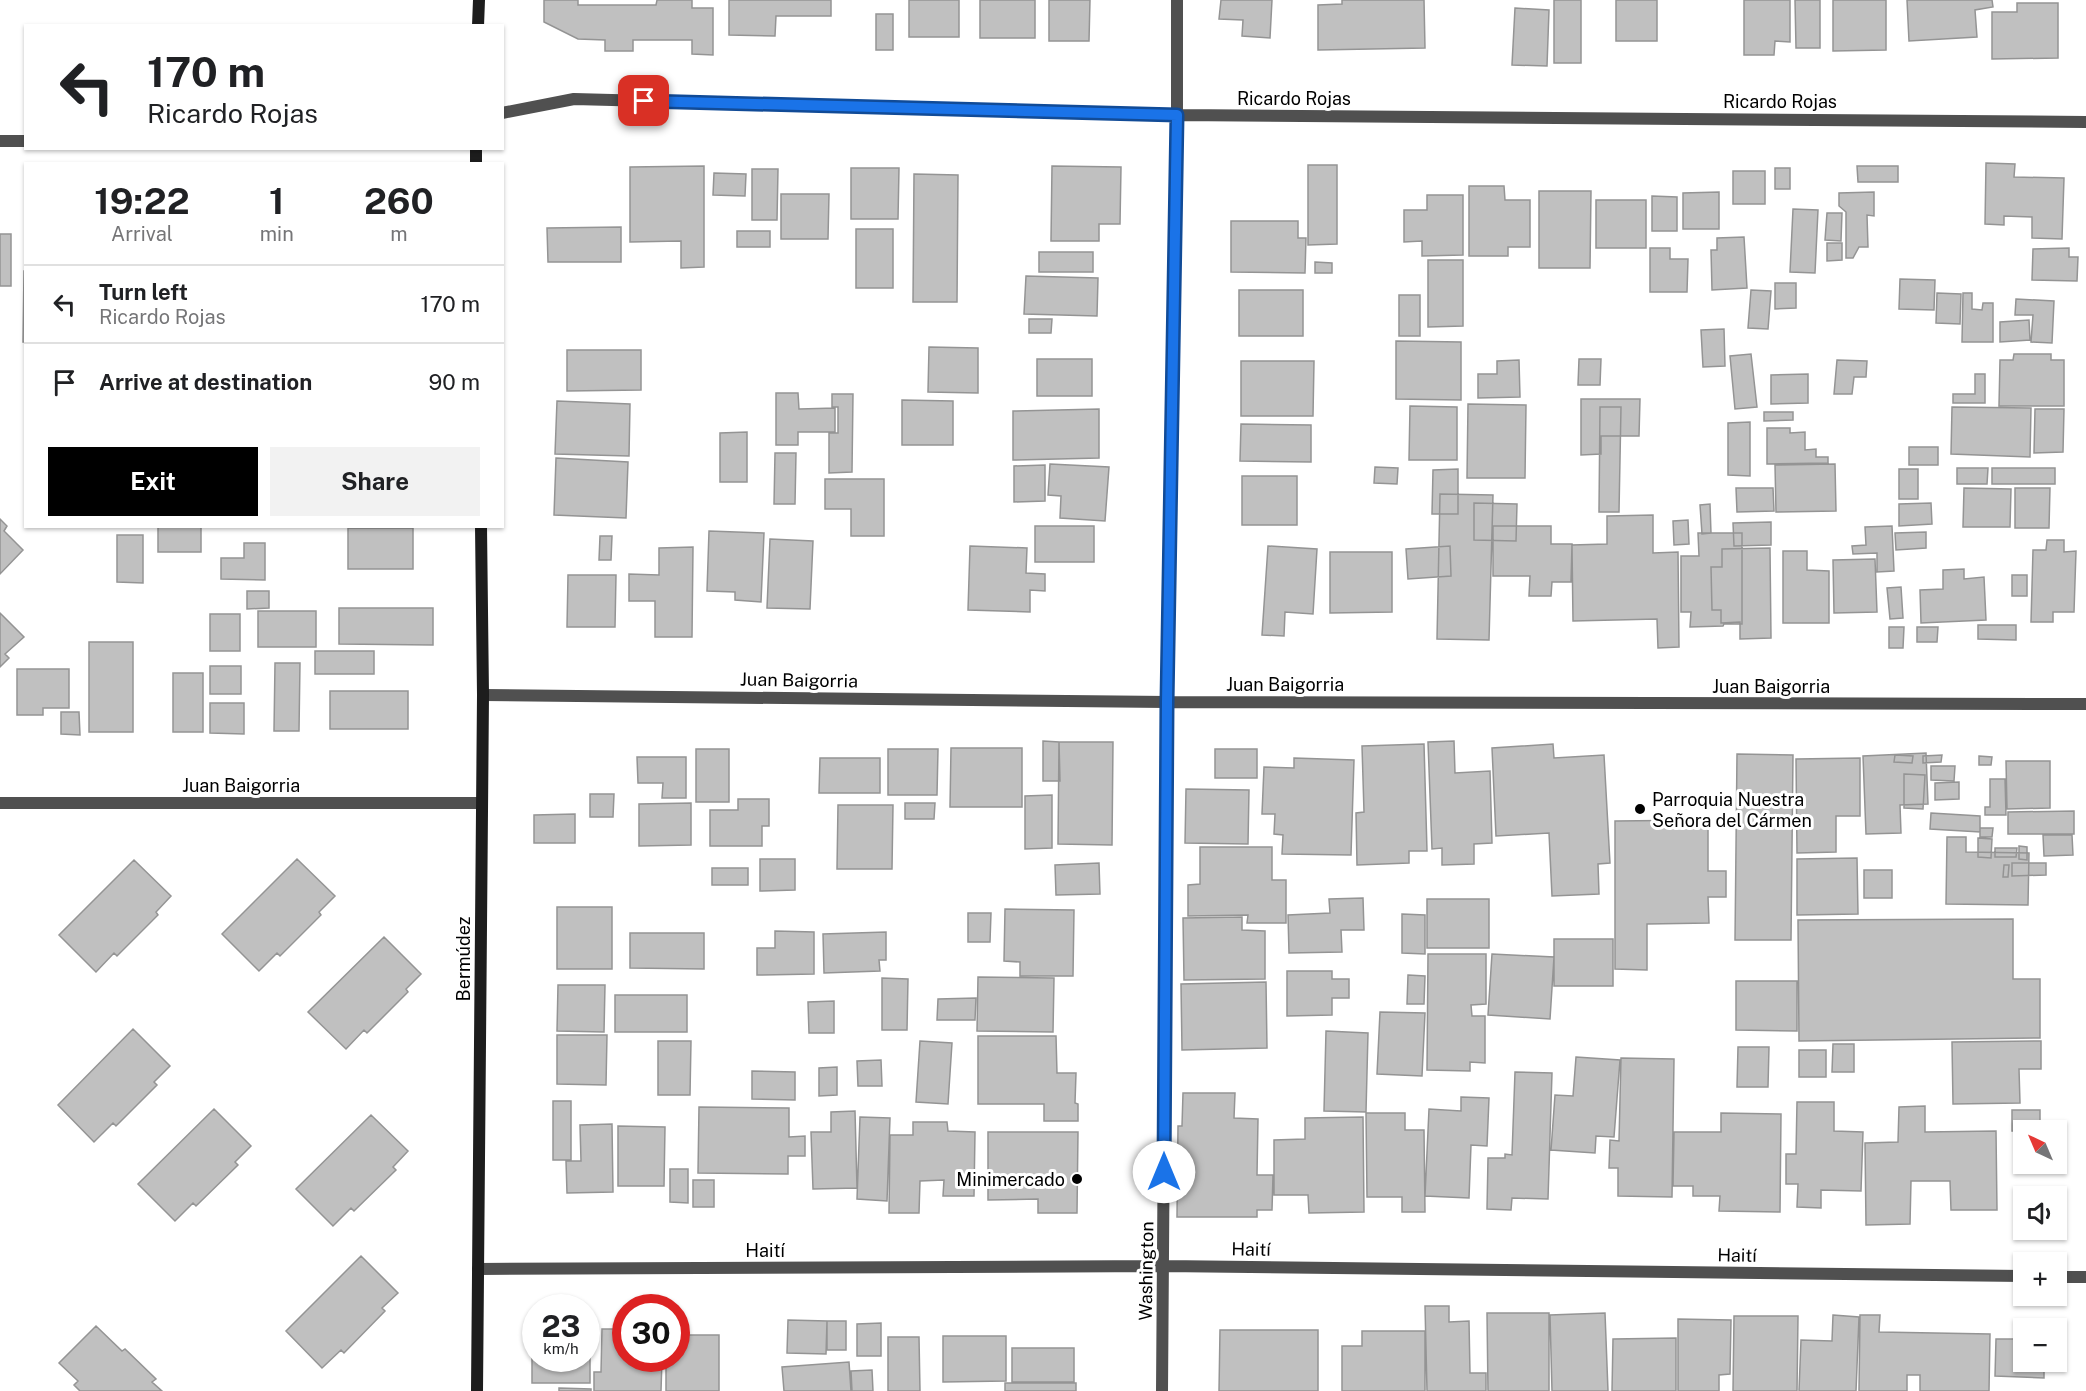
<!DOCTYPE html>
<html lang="en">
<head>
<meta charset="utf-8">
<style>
  :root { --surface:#fff; --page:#f2f2f2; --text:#202124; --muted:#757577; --line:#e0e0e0; --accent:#000 }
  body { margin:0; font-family:"Public Sans",sans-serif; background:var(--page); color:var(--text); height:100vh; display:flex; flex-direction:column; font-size:22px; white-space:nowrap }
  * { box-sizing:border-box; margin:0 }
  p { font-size:20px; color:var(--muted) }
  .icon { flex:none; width:33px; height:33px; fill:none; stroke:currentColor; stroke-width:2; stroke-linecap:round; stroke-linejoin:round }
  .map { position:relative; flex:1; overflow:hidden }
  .side { position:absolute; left:24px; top:162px; width:480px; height:366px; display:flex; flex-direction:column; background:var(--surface); border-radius:0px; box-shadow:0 2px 4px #0004 }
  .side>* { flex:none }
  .top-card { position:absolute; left:24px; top:24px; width:480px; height:126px; border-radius:0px; box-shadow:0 2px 4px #0004; background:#fff; color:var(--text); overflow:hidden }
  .needle { width:39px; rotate:316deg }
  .controls { position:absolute; left:2013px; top:1120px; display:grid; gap:12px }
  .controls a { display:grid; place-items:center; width:54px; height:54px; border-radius:0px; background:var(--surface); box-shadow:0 2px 4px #0004; font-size:30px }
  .speed { position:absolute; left:522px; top:1294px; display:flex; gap:12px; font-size:30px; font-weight:700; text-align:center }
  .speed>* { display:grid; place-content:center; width:78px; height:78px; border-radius:50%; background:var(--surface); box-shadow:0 2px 4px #0004; line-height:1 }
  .speed small { font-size:15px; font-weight:400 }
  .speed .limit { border:9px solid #d22; background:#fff; color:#111 }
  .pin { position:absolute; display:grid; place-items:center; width:51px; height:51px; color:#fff; margin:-26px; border-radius:12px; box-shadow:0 3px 9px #0006 }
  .me { position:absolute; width:66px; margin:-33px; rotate:0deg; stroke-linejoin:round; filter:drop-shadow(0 0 4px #0008) }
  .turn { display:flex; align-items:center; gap:21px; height:126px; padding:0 24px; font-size:27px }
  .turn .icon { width:78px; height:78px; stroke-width:2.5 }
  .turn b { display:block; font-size:42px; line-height:51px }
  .eta { display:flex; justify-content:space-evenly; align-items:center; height:102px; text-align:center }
  .eta b { font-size:36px; font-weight:700; line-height:42px }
  .action { display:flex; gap:12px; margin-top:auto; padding:12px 24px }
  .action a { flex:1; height:69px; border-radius:0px; background:var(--accent); color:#fff; font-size:24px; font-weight:700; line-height:69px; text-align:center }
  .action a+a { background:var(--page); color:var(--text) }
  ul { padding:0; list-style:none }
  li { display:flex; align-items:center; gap:18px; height:78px; padding:0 24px; border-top:2px solid var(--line) }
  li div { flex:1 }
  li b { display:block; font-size:22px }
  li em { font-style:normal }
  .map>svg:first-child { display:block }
</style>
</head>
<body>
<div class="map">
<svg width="2086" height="1391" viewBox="0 0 2086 1391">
  <rect width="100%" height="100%" fill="#fff"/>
  <path fill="#c0c0c0" stroke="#949494" stroke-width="1.5" d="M544 0H578V5H656L657 0H692V8H713V55L692 54V40H633V51H605V40L578 39 544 22Z
    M729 0H831V16H776L775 36 729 35Z
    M909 0H959V37H909Z
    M980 0H1035V38H980Z
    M1049 0H1090L1089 41H1049Z
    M1221 0H1272L1270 38 1242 36 1243 20 1219 19Z
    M1342 0H1424L1425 48 1318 50V5L1342 4Z
    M1554 0H1581V63H1554Z
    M1616 0H1657V41H1616Z
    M1744 0H1790V42L1775 41 1774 55H1744Z
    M1795 0H1820V48H1796Z
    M1833 0H1886V50L1833 51Z
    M1907 0H1992L1993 7 1975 10 1977 37 1909 41Z
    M2017 3H2058V58L1992 59V12H2017Z
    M1515 8 1549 10 1547 66 1512 65Z
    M876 14H893V50H876Z
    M1986 163 2015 164 2014 177 2064 178 2062 239 2032 238V217L2004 216V225L1985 224Z
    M1308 165H1337V244L1308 245Z
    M704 166V267L681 268V241L630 242V167Z
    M1052 166 1121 167 1120 224H1099V241H1051Z
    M1857 166H1898V182H1858Z
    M851 168H899L898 219H851Z
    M1775 168H1790V189H1775Z
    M752 169H778L777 220H752Z
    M1733 171H1765V204H1733Z
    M714 173 746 174 745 196 713 195Z
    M914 174 958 175 957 302H913Z
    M1469 186H1504L1505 200H1530V247H1508V256H1469Z
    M1539 191H1591L1590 268H1539Z
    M1719 192V229H1683V193Z
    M1874 192V216L1867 215 1868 247H1859L1853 258H1846V212L1839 206V193Z
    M781 194H829L828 239H781Z
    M1427 195H1463V255L1422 256V241L1404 242V210H1427Z
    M1652 196 1677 197V231H1652Z
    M1596 200H1646V248H1596Z
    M1793 209 1818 210 1815 273 1790 272Z
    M1827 213H1842L1841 241 1825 240Z
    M1231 221H1298V238H1306L1305 273 1231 272Z
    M621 227V262H548L547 228Z
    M856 229H893V288H856Z
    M737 231H770V247H737Z
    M0 234H11V286H0Z
    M1744 237 1747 288 1712 290 1711 250H1717V238Z
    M1827 243H1842V260L1827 261Z
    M1650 248H1670V259H1688L1687 292H1650Z
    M2069 248V257H2078L2077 281 2032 280 2033 249Z
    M1039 252H1093V272H1039Z
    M1428 260H1463V326L1428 327Z
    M1315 262 1332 263V273H1315Z
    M24 271H26V342H23Z
    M1026 276 1098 278 1097 316 1024 314Z
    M1900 279 1935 280 1934 310 1899 309Z
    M1775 283H1796V308L1775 309Z
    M1239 290H1303V336H1239Z
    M1751 290 1771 291 1768 329 1748 328Z
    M1937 293 1961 294 1960 324 1936 323Z
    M1963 293H1972V309L1982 310 1983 303H1993V342H1962Z
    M1399 295H1420V336H1399Z
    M2016 299 2054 301 2052 343 2031 342 2033 315H2015Z
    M1029 319H1052L1051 333H1029Z
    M2029 320 2030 340 2000 342V322Z
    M1724 329 1725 366 1703 367 1701 330Z
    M1396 341 1461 342V400L1396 399Z
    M929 347 978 348V393L928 392Z
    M567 350H641V390L567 391Z
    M1751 354 1757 407 1735 409 1730 356Z
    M2014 354H2051V360H2064V406H1999L2000 360H2013Z
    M1037 359H1092V396H1037Z
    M1579 359H1601L1600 385H1578Z
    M1519 360 1520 397 1478 398V374H1497V361Z
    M1837 360 1867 361 1866 377H1854L1852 394H1834Z
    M1241 361H1314L1313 416H1241Z
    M1808 374V403L1771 404V375Z
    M1975 374H1985V403H1953V394H1975Z
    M776 393H798L799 409 835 408V432H798V445H776Z
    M832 394H853L852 472 829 473V433H838V407H832Z
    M1581 399H1640L1639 436H1601V454L1581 455Z
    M902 400 953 401V445H902Z
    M557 401 630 404 629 456 555 454Z
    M1468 404 1526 405 1525 478H1467Z
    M1410 406 1457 407V460H1409Z
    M1600 407H1621L1619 512H1599Z
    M1952 407 2031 408 2030 457 1951 454Z
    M1099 409V458L1013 460V411Z
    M2035 409H2064L2063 452 2034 453Z
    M1764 412H1793V420L1764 421Z
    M1750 422V476L1728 475V423Z
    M1241 424 1311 425V462L1240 461Z
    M1767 428H1790V433L1805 432V450L1816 449V457H1828V463L1767 464Z
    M747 432V482H720V433Z
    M1909 447H1938V465H1909Z
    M775 453H796L795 504H774Z
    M556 458 628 462 626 518 554 515Z
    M1050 464 1109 467 1105 521 1060 518 1061 496 1048 495Z
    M1835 464 1836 511 1776 512 1775 465Z
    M1045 465V501L1014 502V466Z
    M1375 467 1398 468 1397 484 1374 483Z
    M1957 468H1988L1987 484H1957Z
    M1992 468H2055V484H1992Z
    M1458 469V514H1432L1433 470Z
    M1899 469H1918V499H1899Z
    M1242 476H1297V525H1242Z
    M825 479H884V536H851V509H825Z
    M1736 488H1773L1774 511 1737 512Z
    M1964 488 2011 489 2010 527H1963Z
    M2015 488H2050L2049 528H2015Z
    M1440 494 1493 495 1489 640 1437 639Z
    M1474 503 1517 504 1516 541 1474 540Z
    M1931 503 1932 524 1899 526V504Z
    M1710 504 1711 533 1702 534 1700 505Z
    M1653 515V553L1678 552 1679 647 1658 648 1657 619 1573 621 1572 545 1607 544V516Z
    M0 519 7 526 4 531 23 550 0 574Z
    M1688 520 1689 544 1674 545 1673 521Z
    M1771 522V545L1734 546 1733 523Z
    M158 526H201V552H158Z
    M1035 526H1094V562H1035Z
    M1493 526H1551V544H1572L1571 582H1552L1551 596H1529L1530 576H1493Z
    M1892 526 1894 571 1877 572V553L1853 554 1852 546 1866 545 1865 527Z
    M348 528H413V569H348Z
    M709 531 764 533 761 602 735 600V592L707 591Z
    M1926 532V548L1896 550 1895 533Z
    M1698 533H1742V624H1724L1723 626 1690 627 1691 612H1681V556H1699Z
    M117 535H143V583L117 582Z
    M600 536H612L611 560H599Z
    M770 539 813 541 810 609 767 608Z
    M2047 540H2064V552L2076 551 2074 612H2053V622H2031L2033 550H2046Z
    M244 543H265V580L221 579V558H244Z
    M970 546 1027 548 1026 573 1045 574V591L1030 590V612L968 610Z
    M1268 546 1317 549 1313 614 1285 612 1284 636 1262 635Z
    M1450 546 1451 576 1408 579 1406 549Z
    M693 547 692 637H655V601H629V574L659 575V548Z
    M1770 548 1771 638 1740 639V622L1721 623V610H1712L1711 567H1722V549Z
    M1783 551H1807V570L1829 571V623H1783Z
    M1330 552H1392V612L1330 613Z
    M1875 559 1877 612 1834 613 1833 560Z
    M1964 569V579L1984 577 1986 620 1921 623 1920 590 1943 589V570Z
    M568 575H616L615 627H567Z
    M2012 575H2027V596H2012Z
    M1901 587 1903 618 1890 619 1887 588Z
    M247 591H269V608L247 609Z
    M339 608H433V645L339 644Z
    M258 611H316V647H258Z
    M0 613 24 637 5 654 9 658 0 667Z
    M210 614H240V651H210Z
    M1978 625H2016V640L1978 639Z
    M1889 627H1904L1903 648H1889Z
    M1917 627H1938L1937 642H1917Z
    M89 642H133V732H89Z
    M315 651H374V674H315Z
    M275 663H300L299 731H274Z
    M210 666H241V694H210Z
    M17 669H69V708H43V715H17Z
    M173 673H203V732H173Z
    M330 691H408V729H330Z
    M210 703H244V734L210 733Z
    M61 712H79L80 735 61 734Z
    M1043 741 1059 742 1060 781H1043Z
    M1454 741 1455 773 1490 771 1492 843 1474 844V864L1442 865V848L1432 849 1428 742Z
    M1059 742H1113L1112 845 1058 844Z
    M1424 744 1427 851H1409V863L1357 865 1356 813 1364 812 1362 746Z
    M1553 744 1554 758 1604 755 1610 863 1598 864 1599 894 1552 896 1549 833 1496 836 1492 748Z
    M951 748H1022V807H950Z
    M696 749H729V802H696Z
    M888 749H938L937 795H888Z
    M1215 749H1257V778H1215Z
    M1926 753 1928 804 1900 805 1901 833 1866 834 1863 756Z
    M1737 754 1793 755 1791 940H1735Z
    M1895 755 1913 756 1912 763 1894 762Z
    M1942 755 1941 762 1923 763V756Z
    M1979 756 1992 757 1991 765H1979Z
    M637 757H686V798H662L663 783H638Z
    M820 758H880V793H819Z
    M1294 758 1354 760 1351 855 1282 854 1283 835 1274 834 1275 814H1262L1264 767 1294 768Z
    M1860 758V816H1836V852L1797 853 1796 759Z
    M2006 761H2050V808L2007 809Z
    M1931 766H1955L1954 781 1931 780Z
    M1904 774 1925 775 1923 809 1904 808Z
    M1990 779H2005L2006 815H1985V807H1990Z
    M1959 782V799L1935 800V783Z
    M1186 789 1249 790 1248 844 1185 843Z
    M590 794H614L613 817H590Z
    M1052 795V848L1025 849V796Z
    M738 799H769V826H762V846H710V810H738Z
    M691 803V845L639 846V804Z
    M905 803H935L934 819H905Z
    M838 805H893L892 869H837Z
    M2074 811V834H2008V812Z
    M1931 813 1980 816V832L1930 829Z
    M575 814V843H534V815Z
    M1708 820V871H1726V897H1708L1709 923 1647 924V970L1615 969V821Z
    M1980 828H1993L1992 837H1980Z
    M2043 835H2072L2073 855 2044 856Z
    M1947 837H1966V852L2029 853 2028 905 1946 904Z
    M1978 838 1992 839 1991 858 1978 857Z
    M2019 846 2027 847V860L2019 859Z
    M1200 847H1272V880H1286V923H1247L1248 915 1188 916V885L1200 884Z
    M1995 848H2017L2016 857H1995Z
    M1857 858 1858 914 1797 915V859Z
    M297 859 335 896 319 912 321 915 280 956 277 953 259 971 222 934Z
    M760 859H795V890L760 891Z
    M134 860 171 896 156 912 158 915 117 956 114 953 96 972 59 935Z
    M1099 863 1100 894 1056 895 1055 865Z
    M2012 863H2046V875L2012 876Z
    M2004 865H2009L2008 877H2003Z
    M712 868H748V885H712Z
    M1864 870H1892V898H1864Z
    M1363 898 1364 930H1341L1342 952 1289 953 1288 915 1330 913 1329 899Z
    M1427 899H1489V948H1427Z
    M557 907H612V969H557Z
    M1005 909 1074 910 1073 976H1020V962L1004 961Z
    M968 913H991L990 942H968Z
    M1402 914 1425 915V954L1402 953Z
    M1242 917V930L1265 931V979L1184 980 1183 918Z
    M2013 919V979H2040V1038L1799 1041 1798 920Z
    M775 931 814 932V974L757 975V948H775Z
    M886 932V960H879L880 971 824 973 823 934Z
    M630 933H704V969L630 968Z
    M384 937 421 974 406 989 408 992 367 1033 364 1030 346 1049 308 1012Z
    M1554 939H1613V986H1554Z
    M1428 954H1486V1004L1471 1005 1472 1016H1485V1063L1470 1062V1071L1427 1070Z
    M1492 954 1554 957 1550 1019 1488 1015Z
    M1287 971H1332V979H1349V998H1332V1015L1287 1016Z
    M1408 975 1425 976 1424 1004H1407Z
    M978 977 1054 978 1053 1032 977 1031Z
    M882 978 908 979 907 1030H882Z
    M1736 981H1797V1031L1736 1030Z
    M1266 982 1267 1048 1182 1050 1181 984Z
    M558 985H605L604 1032 557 1031Z
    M615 995H687V1032H615Z
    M976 998 975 1020H937L938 999Z
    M834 1001V1033H809L808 1002Z
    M1380 1012 1425 1013 1422 1076 1377 1074Z
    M133 1029 170 1066 154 1082 157 1085 116 1126 113 1123 94 1142 58 1105Z
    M1326 1031 1368 1033 1366 1112 1324 1111Z
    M557 1035H607L606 1085 557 1084Z
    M978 1036H1056L1057 1073H1076L1075 1103 1078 1104V1121H1044V1104H978Z
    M658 1041H691L690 1095H658Z
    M920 1041 952 1043 948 1104 916 1102Z
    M2041 1041V1069H2019L2020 1103 1953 1104 1952 1042Z
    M1833 1044H1854V1072H1832Z
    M1738 1047H1769L1768 1087H1737Z
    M1799 1050H1826V1077H1799Z
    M1576 1057 1620 1060 1614 1137 1596 1136 1595 1153 1551 1150 1555 1095 1573 1096Z
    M1621 1058 1674 1059 1672 1197 1618 1196V1168H1609L1610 1140 1619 1141Z
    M881 1060 882 1086H858L857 1061Z
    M837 1067V1095L819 1096V1068Z
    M752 1071 795 1072V1100L752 1099Z
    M1515 1072 1552 1073 1548 1199 1512 1198 1511 1210 1487 1209 1488 1158H1505V1154L1512 1155Z
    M1183 1093H1235L1234 1118 1258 1119 1257 1175H1273L1272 1210H1257V1217H1177L1178 1126H1182Z
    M1461 1097 1489 1098 1487 1146 1471 1145 1469 1198 1425 1196 1429 1109 1461 1111Z
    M553 1101H571V1160H553Z
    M1797 1102H1834V1131L1863 1132 1861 1191 1821 1190V1208L1797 1207 1798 1184H1786V1154H1796Z
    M1925 1106V1132L1996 1131 1997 1210H1951L1950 1181H1911L1910 1224 1866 1225 1865 1143 1898 1142 1899 1107Z
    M699 1107 789 1108V1137L805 1136V1156H788V1174L698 1173Z
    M214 1109 251 1146 235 1162 238 1165 196 1206 193 1203 175 1221 138 1184Z
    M2012 1110H2040V1131H2012Z
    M855 1111 857 1188 813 1189 811 1132H831V1112Z
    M1366 1113H1405V1130H1424L1425 1212H1402V1197H1367Z
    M1721 1113 1781 1114 1780 1212 1719 1211 1720 1196H1693V1186H1673L1674 1132H1721Z
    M371 1115 408 1151 393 1167 396 1170 354 1211 351 1208 333 1226 296 1189Z
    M860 1117 890 1118 887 1201 857 1199Z
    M1363 1117 1364 1212 1309 1213 1308 1195H1274V1140L1305 1139V1118Z
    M913 1122H947L948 1131 975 1132 974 1196H943L944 1180 920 1181 919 1213H889L890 1135H913Z
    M612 1124 613 1192 567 1193 566 1161H581L580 1125Z
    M618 1126 665 1127 664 1186H618Z
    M988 1132H1078L1077 1213H1038V1199L988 1200Z
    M670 1169H688V1203L670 1202Z
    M693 1180H714V1207H693Z
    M361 1256 398 1293 382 1308 385 1311 344 1353 341 1350 322 1368 286 1331Z
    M1425 1306H1449V1322L1469 1321 1470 1373H1486V1391H1427Z
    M1487 1313H1549V1391H1488Z
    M1605 1313 1608 1391H1552L1550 1315Z
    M1833 1315 1859 1317 1856 1391H1799L1801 1340 1832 1341Z
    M1860 1315H1880L1879 1332 1990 1334 1989 1391H1920V1375H1907V1391H1859Z
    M1734 1316H1798L1797 1391H1733Z
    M1678 1319 1731 1320 1730 1374 1719 1375V1391H1678Z
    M788 1320 827 1321 826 1354 787 1353Z
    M827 1321H846V1350H827Z
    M881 1323V1356H857V1324Z
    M96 1326 122 1351 125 1349 156 1379 152 1382 162 1391H80L74 1385 78 1381 59 1363Z
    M602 1329H626V1359H662L661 1391H594V1372H601Z
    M1220 1330H1318V1391H1219Z
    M532 1331H536V1359H586V1331H590V1383H532Z
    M1362 1331H1425V1391H1342V1346H1362Z
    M676 1335H719V1391H666V1359H676Z
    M943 1336H1006V1381L943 1382Z
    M888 1337H919L920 1391H888Z
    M1676 1338V1391H1612L1613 1339Z
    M1996 1339H2024V1362H2044V1378L1995 1376Z
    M1012 1348H1074V1382H1012Z
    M849 1362 851 1391H784L782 1367Z
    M872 1370 873 1391H852L851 1371Z
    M1005 1383H1076V1391H1005Z
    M559 1388 591 1389V1391H559Z"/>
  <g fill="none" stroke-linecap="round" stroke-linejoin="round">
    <path stroke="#505050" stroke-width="12" d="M502 113 574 99 1177 115 2086 122
      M0 141H26
      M483 695 1167 702 2086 704
      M0 803H482
      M478 1269 1164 1266 2024 1276
      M2056 1277H2086
      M1162 1391 1167 702 1177 115V0"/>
    <path stroke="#1d1d1d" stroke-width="12" d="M478 26 479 0
      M476 148V164
      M477 1391 483 695 481 526"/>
  </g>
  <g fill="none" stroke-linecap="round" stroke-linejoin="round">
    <defs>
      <path id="route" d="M644 101 1177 115 1167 702 1164 1172"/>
    </defs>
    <use href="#route" stroke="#114b97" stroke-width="15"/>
    <use href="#route" stroke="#1a73e8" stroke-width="10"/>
  </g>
  <g fill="#000" stroke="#fff" stroke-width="2">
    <circle cx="1640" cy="809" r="6"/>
    <circle cx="1077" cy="1179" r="6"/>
  </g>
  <g text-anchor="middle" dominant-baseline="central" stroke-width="6" stroke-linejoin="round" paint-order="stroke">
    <g font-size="18" fill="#000" stroke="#fff">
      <text x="1294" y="98">Ricardo Rojas</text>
      <text x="1780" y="101">Ricardo Rojas</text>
      <text transform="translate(799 680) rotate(1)">Juan Baigorria</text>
      <text x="1285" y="684">Juan Baigorria</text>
      <text x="1771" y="686">Juan Baigorria</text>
      <text x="241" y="785">Juan Baigorria</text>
      <text transform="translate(463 959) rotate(-90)">Bermúdez</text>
      <text transform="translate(1251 1249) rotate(1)">Haití</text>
      <text x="765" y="1250">Haití</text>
      <text transform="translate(1737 1255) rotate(1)">Haití</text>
      <text transform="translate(1146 1271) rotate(-89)">Washington</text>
    </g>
    <g font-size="18" fill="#000" stroke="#fff" text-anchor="start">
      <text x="1652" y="799">Parroquia Nuestra<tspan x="1652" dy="21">Señora del Cármen</tspan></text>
      <text x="1065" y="1179" text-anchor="end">Minimercado</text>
    </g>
  </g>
</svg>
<div class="controls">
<a><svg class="needle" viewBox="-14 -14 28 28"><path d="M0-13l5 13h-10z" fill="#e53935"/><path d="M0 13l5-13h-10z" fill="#757577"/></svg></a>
<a><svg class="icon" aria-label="sound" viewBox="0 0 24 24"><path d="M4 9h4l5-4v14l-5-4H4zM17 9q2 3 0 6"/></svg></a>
<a>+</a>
<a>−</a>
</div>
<div class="speed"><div>23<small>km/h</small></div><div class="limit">30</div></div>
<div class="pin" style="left:644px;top:101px;background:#d93025"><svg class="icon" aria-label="arrive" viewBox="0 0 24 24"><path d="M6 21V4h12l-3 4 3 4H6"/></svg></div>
<svg class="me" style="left:1164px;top:1172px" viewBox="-20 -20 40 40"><circle r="19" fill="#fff"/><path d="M0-13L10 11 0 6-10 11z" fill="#1a73e8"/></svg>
<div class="top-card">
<div class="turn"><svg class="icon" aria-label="left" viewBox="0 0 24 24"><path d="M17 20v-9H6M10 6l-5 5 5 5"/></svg><div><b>170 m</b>Ricardo Rojas</div></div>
</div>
<section class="side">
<div class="eta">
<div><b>19:22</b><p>Arrival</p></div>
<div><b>1</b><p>min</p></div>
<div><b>260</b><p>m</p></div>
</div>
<ul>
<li><svg class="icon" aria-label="left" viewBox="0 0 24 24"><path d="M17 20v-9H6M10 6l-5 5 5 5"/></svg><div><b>Turn left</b><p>Ricardo Rojas</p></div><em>170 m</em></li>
<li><svg class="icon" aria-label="arrive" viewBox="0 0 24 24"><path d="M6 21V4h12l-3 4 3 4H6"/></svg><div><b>Arrive at destination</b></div><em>90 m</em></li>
</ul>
<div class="action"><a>Exit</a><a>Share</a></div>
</section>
</div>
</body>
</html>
